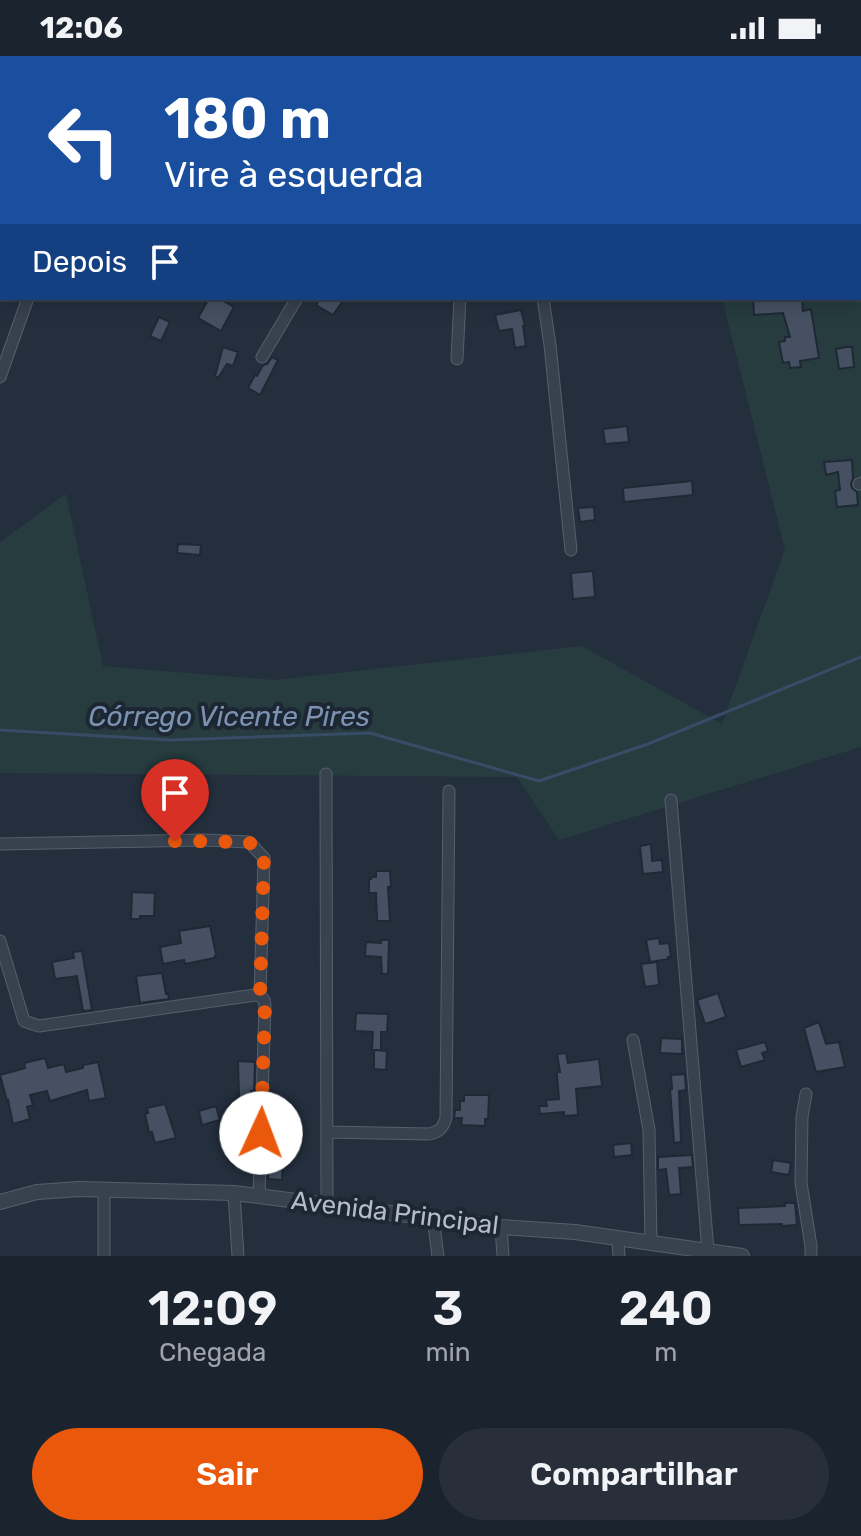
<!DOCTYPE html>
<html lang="pt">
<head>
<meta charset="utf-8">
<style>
  :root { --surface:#1b232e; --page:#282f3a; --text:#f1f3f6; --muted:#a0a4aa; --line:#39404a; --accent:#ea580c }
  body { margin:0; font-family:Rubik,sans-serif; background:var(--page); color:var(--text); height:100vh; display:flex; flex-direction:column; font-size:30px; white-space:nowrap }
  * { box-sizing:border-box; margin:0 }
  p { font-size:26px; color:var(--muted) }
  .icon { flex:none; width:44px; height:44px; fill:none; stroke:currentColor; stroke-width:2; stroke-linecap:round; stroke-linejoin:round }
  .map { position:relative; height:1200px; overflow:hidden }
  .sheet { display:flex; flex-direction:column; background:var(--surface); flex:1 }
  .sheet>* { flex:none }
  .hud { position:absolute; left:0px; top:0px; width:862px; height:244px; box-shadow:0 4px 20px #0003,0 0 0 2px var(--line); background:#1a4fa0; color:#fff; overflow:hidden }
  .pin { position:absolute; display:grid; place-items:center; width:68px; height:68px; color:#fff; margin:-82px -34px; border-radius:50% 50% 50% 0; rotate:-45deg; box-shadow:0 0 8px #0007 }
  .pin .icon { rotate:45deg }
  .me { position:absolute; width:88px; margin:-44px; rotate:2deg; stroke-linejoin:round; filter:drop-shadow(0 0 6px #0008) }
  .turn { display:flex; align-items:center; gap:28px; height:168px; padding:0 32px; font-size:36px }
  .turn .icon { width:104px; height:104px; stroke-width:2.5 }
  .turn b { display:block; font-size:56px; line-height:68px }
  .then { display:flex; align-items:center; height:76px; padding:0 32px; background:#0003; gap:16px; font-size:30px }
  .eta { display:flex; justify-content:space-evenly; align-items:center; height:136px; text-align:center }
  .eta b { font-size:48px; font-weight:600; line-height:56px }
  .action { display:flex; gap:16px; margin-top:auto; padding:16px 32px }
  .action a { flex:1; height:92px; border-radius:48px; background:var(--accent); color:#fff; font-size:32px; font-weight:600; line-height:92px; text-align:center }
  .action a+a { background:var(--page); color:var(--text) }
  .status { display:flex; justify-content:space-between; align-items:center; height:56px; padding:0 40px; background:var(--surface); direction:ltr }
  .status svg { height:22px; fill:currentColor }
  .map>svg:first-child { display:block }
</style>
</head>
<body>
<div class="status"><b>12:06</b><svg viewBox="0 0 49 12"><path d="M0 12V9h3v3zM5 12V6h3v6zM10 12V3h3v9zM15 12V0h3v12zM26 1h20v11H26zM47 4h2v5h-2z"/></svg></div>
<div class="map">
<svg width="861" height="1200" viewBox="0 0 861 1200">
  <rect width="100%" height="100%" fill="#242f3e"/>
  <path fill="#263c3f" d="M641 0H861V691L559 784 517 721 0 717V486L66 438 103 610 274 624 582 590 722 668 785 493 722 242H860V2H644Z"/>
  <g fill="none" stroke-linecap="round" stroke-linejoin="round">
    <path stroke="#394c67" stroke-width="3" d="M0 674 171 684 370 677 539 725 648 688 861 601"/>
  </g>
  <path fill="#455162" stroke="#1f2835" stroke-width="2" d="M209 242H218L234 251 221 275 198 262Z
    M320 242H345L333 259 316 249Z
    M753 242 802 243 803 255 811 253 819 302 800 305 801 311 790 312 789 306 783 307 779 286 785 285V281H790L783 257 754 259Z
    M521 254 525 270H523L526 290 515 292 512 273 499 275 495 259Z
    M159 261 170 266 161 285 150 280Z
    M223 291 238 296 233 310 227 308 218 322 215 320Z
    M846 291H852L854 311 839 313 836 293Z
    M272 301 278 304 260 339 248 332 255 319 257 320 263 309 267 308Z
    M627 370 629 386 605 388 603 373Z
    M852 404 853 422 851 428 852 432 857 436 858 449 837 451 835 435 840 434 838 416 826 419 824 406Z
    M692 425 693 439 624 446 623 432Z
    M594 451 595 464 580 466 578 452Z
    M178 488 201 489 200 499 177 497Z
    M593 515 595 541 573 543 571 517Z
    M651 788 652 805 662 804 663 816 643 818 640 790Z
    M376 815H390L391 831H388L390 865H377L376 837H369V823H371V821H376Z
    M132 836 155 837 154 860H140V863H131Z
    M210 870 216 898 214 902 185 908 184 904 163 908 160 891 181 887 179 875Z
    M659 882 660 888 669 887 671 901H668L669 903 650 906 646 884Z
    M381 884H389L388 918H382L381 901 365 900 366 886 381 887Z
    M82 895 92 954 83 955 77 920 55 923 52 906 74 902 73 896Z
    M657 906 659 929 645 931 641 908Z
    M162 917 166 938 168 937 169 943 140 947 136 920Z
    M718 937 726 961 705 968 697 944Z
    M356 957 388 958 387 976H381V994H372L373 976 355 975Z
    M819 966 826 988 839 986 845 1011 816 1016 804 972Z
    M661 982 682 983V998L660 997Z
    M765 986 768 995 762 997 765 1004 741 1011 736 994Z
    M374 994 387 995 386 1014 374 1013Z
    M566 997 568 1007 599 1003 602 1030 576 1033 578 1059 564 1060V1056L540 1058 539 1050H547L546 1044 559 1043 557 1020V1016H560L557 998Z
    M45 1002 48 1012 64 1008 66 1016 83 1012V1009L98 1006 106 1042 89 1045 87 1034 50 1045 47 1035 30 1039 33 1049 27 1051 30 1063 13 1068 8 1044 7 1045 0 1019 25 1012 24 1007Z
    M238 1005 255 1006 254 1035H251V1042H239Z
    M685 1018 686 1034 679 1035 681 1086 674 1087 670 1033H672L671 1019Z
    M464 1039H489L488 1063H485V1070L461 1069 462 1062H454L455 1054H460V1045H464Z
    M165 1048 176 1082 155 1087 152 1076H149L145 1058 148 1057 147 1052Z
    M216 1050 220 1064 202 1069 199 1055Z
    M631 1087 632 1099 614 1101 613 1089Z
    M692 1099 693 1111 679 1112 681 1138 669 1139 666 1113 658 1114V1101Z
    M773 1104 791 1107 789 1119 771 1116Z
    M269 1107H283L282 1124 268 1123Z
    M785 1147H795L797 1169 782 1170V1168L739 1169 738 1152 785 1150Z"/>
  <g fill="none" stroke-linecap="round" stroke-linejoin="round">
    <defs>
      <path id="minor" d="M320 0V2
        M130 2 131 0
        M203 2V0
        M459 2V0
        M538 2V0
        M543 242 550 289 571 494
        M262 301 297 242
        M457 303 460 242
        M0 321 28 242
        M859 428 861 427
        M326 718 327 1148
        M671 744 708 1195
        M0 788 204 784 249 786 264 802 260 940 264 944 265 949 259 1140
        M0 885 24 965 39 970 255 939 260 940
        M633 984 649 1074 651 1187
        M806 1038 802 1061 801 1127 811 1190V1200
        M327 1076 429 1078C439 1076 443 1072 446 1062L449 735
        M234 1137 238 1200
        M433 1162 438 1200
        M501 1171 503 1200
        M618 1183 619 1200
        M104 1200V1134"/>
      <path id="tertiary" d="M0 1146 37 1136 79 1133 234 1137 501 1171 575 1176 742 1200"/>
    </defs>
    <use href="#minor" stroke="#565f6c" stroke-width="13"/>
    <use href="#tertiary" stroke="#565f6c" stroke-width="16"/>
    <use href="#minor" stroke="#38414e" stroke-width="11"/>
    <use href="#tertiary" stroke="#38414e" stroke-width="14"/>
  </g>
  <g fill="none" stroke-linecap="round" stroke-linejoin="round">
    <path stroke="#ea580c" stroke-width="14" stroke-dasharray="0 25.2" d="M175 785 249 786 264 802 260 940 264 944 265 949 261 1077"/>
  </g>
  <g text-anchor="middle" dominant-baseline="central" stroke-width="8" stroke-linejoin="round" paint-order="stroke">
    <g font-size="26" fill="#b4bcc9" stroke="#1d2633">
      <text transform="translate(395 1157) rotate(7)">Avenida Principal</text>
    </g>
    <g font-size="28" font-style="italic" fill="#7c92b1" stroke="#1d2633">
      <text x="229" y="660">Córrego Vicente Pires</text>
    </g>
  </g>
</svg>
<div class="pin" style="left:175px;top:785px;background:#d93025"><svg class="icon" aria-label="arrive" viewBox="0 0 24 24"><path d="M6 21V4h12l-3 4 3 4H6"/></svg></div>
<svg class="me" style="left:261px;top:1077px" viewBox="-20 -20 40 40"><circle r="19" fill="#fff"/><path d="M0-13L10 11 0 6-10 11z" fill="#ea580c"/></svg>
<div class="hud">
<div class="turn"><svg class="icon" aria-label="left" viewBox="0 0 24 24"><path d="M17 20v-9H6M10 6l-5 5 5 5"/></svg><div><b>180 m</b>Vire à esquerda</div></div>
<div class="then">Depois<svg class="icon" aria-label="arrive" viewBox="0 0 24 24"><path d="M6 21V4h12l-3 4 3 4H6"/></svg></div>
</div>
</div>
<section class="sheet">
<div class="eta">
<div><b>12:09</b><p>Chegada</p></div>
<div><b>3</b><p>min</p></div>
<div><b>240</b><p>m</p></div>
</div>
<div class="action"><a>Sair</a><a>Compartilhar</a></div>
</section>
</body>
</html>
